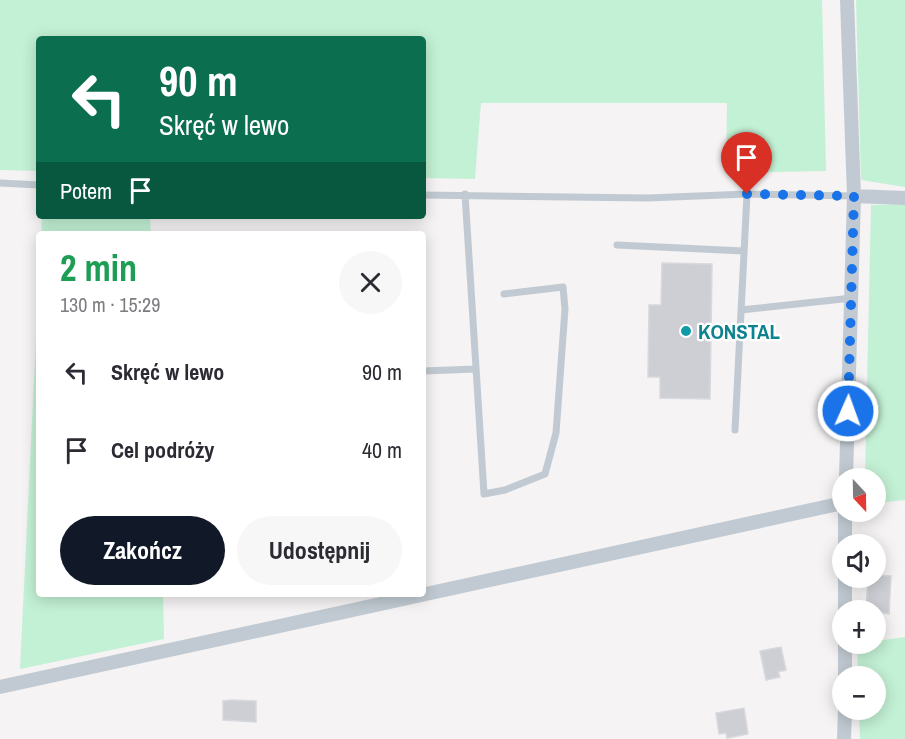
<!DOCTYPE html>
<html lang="pl">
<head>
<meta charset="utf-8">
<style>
  :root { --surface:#fff; --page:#f7f7f7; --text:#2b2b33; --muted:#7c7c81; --accent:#111827 }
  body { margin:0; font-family:"Archivo Narrow",sans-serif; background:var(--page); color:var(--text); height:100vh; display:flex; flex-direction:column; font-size:22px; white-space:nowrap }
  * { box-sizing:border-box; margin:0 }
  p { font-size:20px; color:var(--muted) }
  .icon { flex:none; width:33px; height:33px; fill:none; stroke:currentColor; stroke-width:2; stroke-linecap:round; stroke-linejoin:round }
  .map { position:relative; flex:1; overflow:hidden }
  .panel { position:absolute; left:36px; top:231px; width:390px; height:366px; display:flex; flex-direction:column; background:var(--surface); border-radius:6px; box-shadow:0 3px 15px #0003 }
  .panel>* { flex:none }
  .hud { position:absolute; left:36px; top:36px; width:390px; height:183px; border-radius:6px; box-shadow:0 3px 15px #0003; background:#0b6e4f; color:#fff; overflow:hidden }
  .needle { width:39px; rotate:158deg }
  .tools { position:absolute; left:832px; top:468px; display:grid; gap:12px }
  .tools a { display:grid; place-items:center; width:54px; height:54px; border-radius:50%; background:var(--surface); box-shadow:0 3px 15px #0003; font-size:30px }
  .pin { position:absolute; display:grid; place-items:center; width:51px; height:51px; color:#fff; margin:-62px -26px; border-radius:50% 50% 50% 0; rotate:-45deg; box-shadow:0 0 6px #0007 }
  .pin .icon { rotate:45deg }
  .me { position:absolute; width:66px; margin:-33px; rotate:2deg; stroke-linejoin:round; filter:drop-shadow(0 0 4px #0008) }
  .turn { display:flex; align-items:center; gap:21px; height:126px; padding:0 24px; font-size:27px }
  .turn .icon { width:78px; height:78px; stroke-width:2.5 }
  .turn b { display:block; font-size:42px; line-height:51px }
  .then { display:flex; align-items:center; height:57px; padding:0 24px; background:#0003; gap:12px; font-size:22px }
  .round { display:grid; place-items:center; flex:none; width:63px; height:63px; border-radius:32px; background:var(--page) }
  .headline { display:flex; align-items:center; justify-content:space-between; height:102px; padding:0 24px }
  h1 { font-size:36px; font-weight:700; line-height:45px; color:#1e9e55 }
  .cta { display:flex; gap:12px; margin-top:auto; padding:12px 24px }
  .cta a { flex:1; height:69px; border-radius:36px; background:var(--accent); color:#fff; font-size:24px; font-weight:700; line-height:69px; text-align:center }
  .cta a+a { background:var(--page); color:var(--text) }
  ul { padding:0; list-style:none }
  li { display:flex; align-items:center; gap:18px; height:78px; padding:0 24px }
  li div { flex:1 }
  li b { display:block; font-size:22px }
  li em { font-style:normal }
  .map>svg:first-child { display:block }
</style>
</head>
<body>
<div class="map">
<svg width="905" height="739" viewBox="0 0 905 739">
  <rect width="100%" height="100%" fill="#f5f3f3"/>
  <path fill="#c3f1d5" d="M0 0H822L826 171 726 173 727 103H481L475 179 423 178V39H39V171L0 170Z
    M856 0H905V187L861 180Z
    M905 204V500L876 503V478H865L871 205Z
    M42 216H150L151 234H41Z
    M39 277V594H163L164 639 20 669Z
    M905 637V739H860L859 710H876V676H858L857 644H876V641Z"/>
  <path fill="#cdcfd5" stroke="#d7d9de" stroke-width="1.5" d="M662 263 712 264 710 399 660 398V377H648L649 305H661Z
    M876 575 891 576 889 614 866 610 868 578H876Z
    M781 647 786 670 778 672 780 677 766 680 760 651Z
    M231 700 256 701V722L223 720V701Z
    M744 708 748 734 727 738 726 733 719 734 716 713Z"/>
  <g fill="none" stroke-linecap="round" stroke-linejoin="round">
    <path stroke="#c1cad2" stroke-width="7" d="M0 183 39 185
      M465 194 484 494 505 490 545 474 556 433 565 309 563 287 504 294
      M423 195 648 198 747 194 854 196
      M617 245 744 251
      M741 310 852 298
      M423 371 476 369
      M735 430 747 194"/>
    <path stroke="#c1cad2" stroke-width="14" d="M854 196 905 198
      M846 478 854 196 847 0
      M845 544V512
      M845 610V578
      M845 676V644
      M0 687 843 503
      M844 739 845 710"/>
  </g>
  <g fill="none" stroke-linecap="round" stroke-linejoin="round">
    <path stroke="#1a73e8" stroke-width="10" stroke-dasharray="0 18" d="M747 194 854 196 848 411"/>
  </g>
  <circle fill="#0f9aa8" stroke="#fff" stroke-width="2" cx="686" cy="331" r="6"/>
  <g text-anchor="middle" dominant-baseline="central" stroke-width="4.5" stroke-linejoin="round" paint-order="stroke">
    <g font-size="21" font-weight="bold" fill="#0d838f" stroke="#fff" text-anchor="start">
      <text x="698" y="331">KONSTAL</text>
    </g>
  </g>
</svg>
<div class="tools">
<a><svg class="needle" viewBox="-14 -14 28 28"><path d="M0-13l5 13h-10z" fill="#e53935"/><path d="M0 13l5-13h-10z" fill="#7c7c81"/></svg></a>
<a><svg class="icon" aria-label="sound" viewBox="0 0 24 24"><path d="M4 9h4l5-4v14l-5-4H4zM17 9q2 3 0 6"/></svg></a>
<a>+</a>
<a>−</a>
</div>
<div class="pin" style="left:747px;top:194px;background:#d93025"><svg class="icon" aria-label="arrive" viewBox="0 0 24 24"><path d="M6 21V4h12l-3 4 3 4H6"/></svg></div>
<svg class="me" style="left:848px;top:411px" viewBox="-20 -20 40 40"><circle r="17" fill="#1a73e8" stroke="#fff" stroke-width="3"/><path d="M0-11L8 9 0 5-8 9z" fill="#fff"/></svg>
<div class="hud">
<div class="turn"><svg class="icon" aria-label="left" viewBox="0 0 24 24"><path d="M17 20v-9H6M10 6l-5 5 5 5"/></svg><div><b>90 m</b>Skręć w lewo</div></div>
<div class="then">Potem<svg class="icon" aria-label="arrive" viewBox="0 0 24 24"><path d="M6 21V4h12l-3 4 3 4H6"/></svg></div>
</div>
<section class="panel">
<div class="headline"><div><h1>2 min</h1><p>130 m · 15:29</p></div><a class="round"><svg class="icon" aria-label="close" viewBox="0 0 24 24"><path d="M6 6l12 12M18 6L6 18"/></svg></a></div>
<ul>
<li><svg class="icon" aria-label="left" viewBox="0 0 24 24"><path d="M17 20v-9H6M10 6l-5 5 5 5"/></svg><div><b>Skręć w lewo</b></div><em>90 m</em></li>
<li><svg class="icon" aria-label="arrive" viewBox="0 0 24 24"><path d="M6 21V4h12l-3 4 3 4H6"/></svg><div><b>Cel podróży</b></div><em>40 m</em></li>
</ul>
<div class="cta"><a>Zakończ</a><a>Udostępnij</a></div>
</section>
</div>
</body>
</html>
